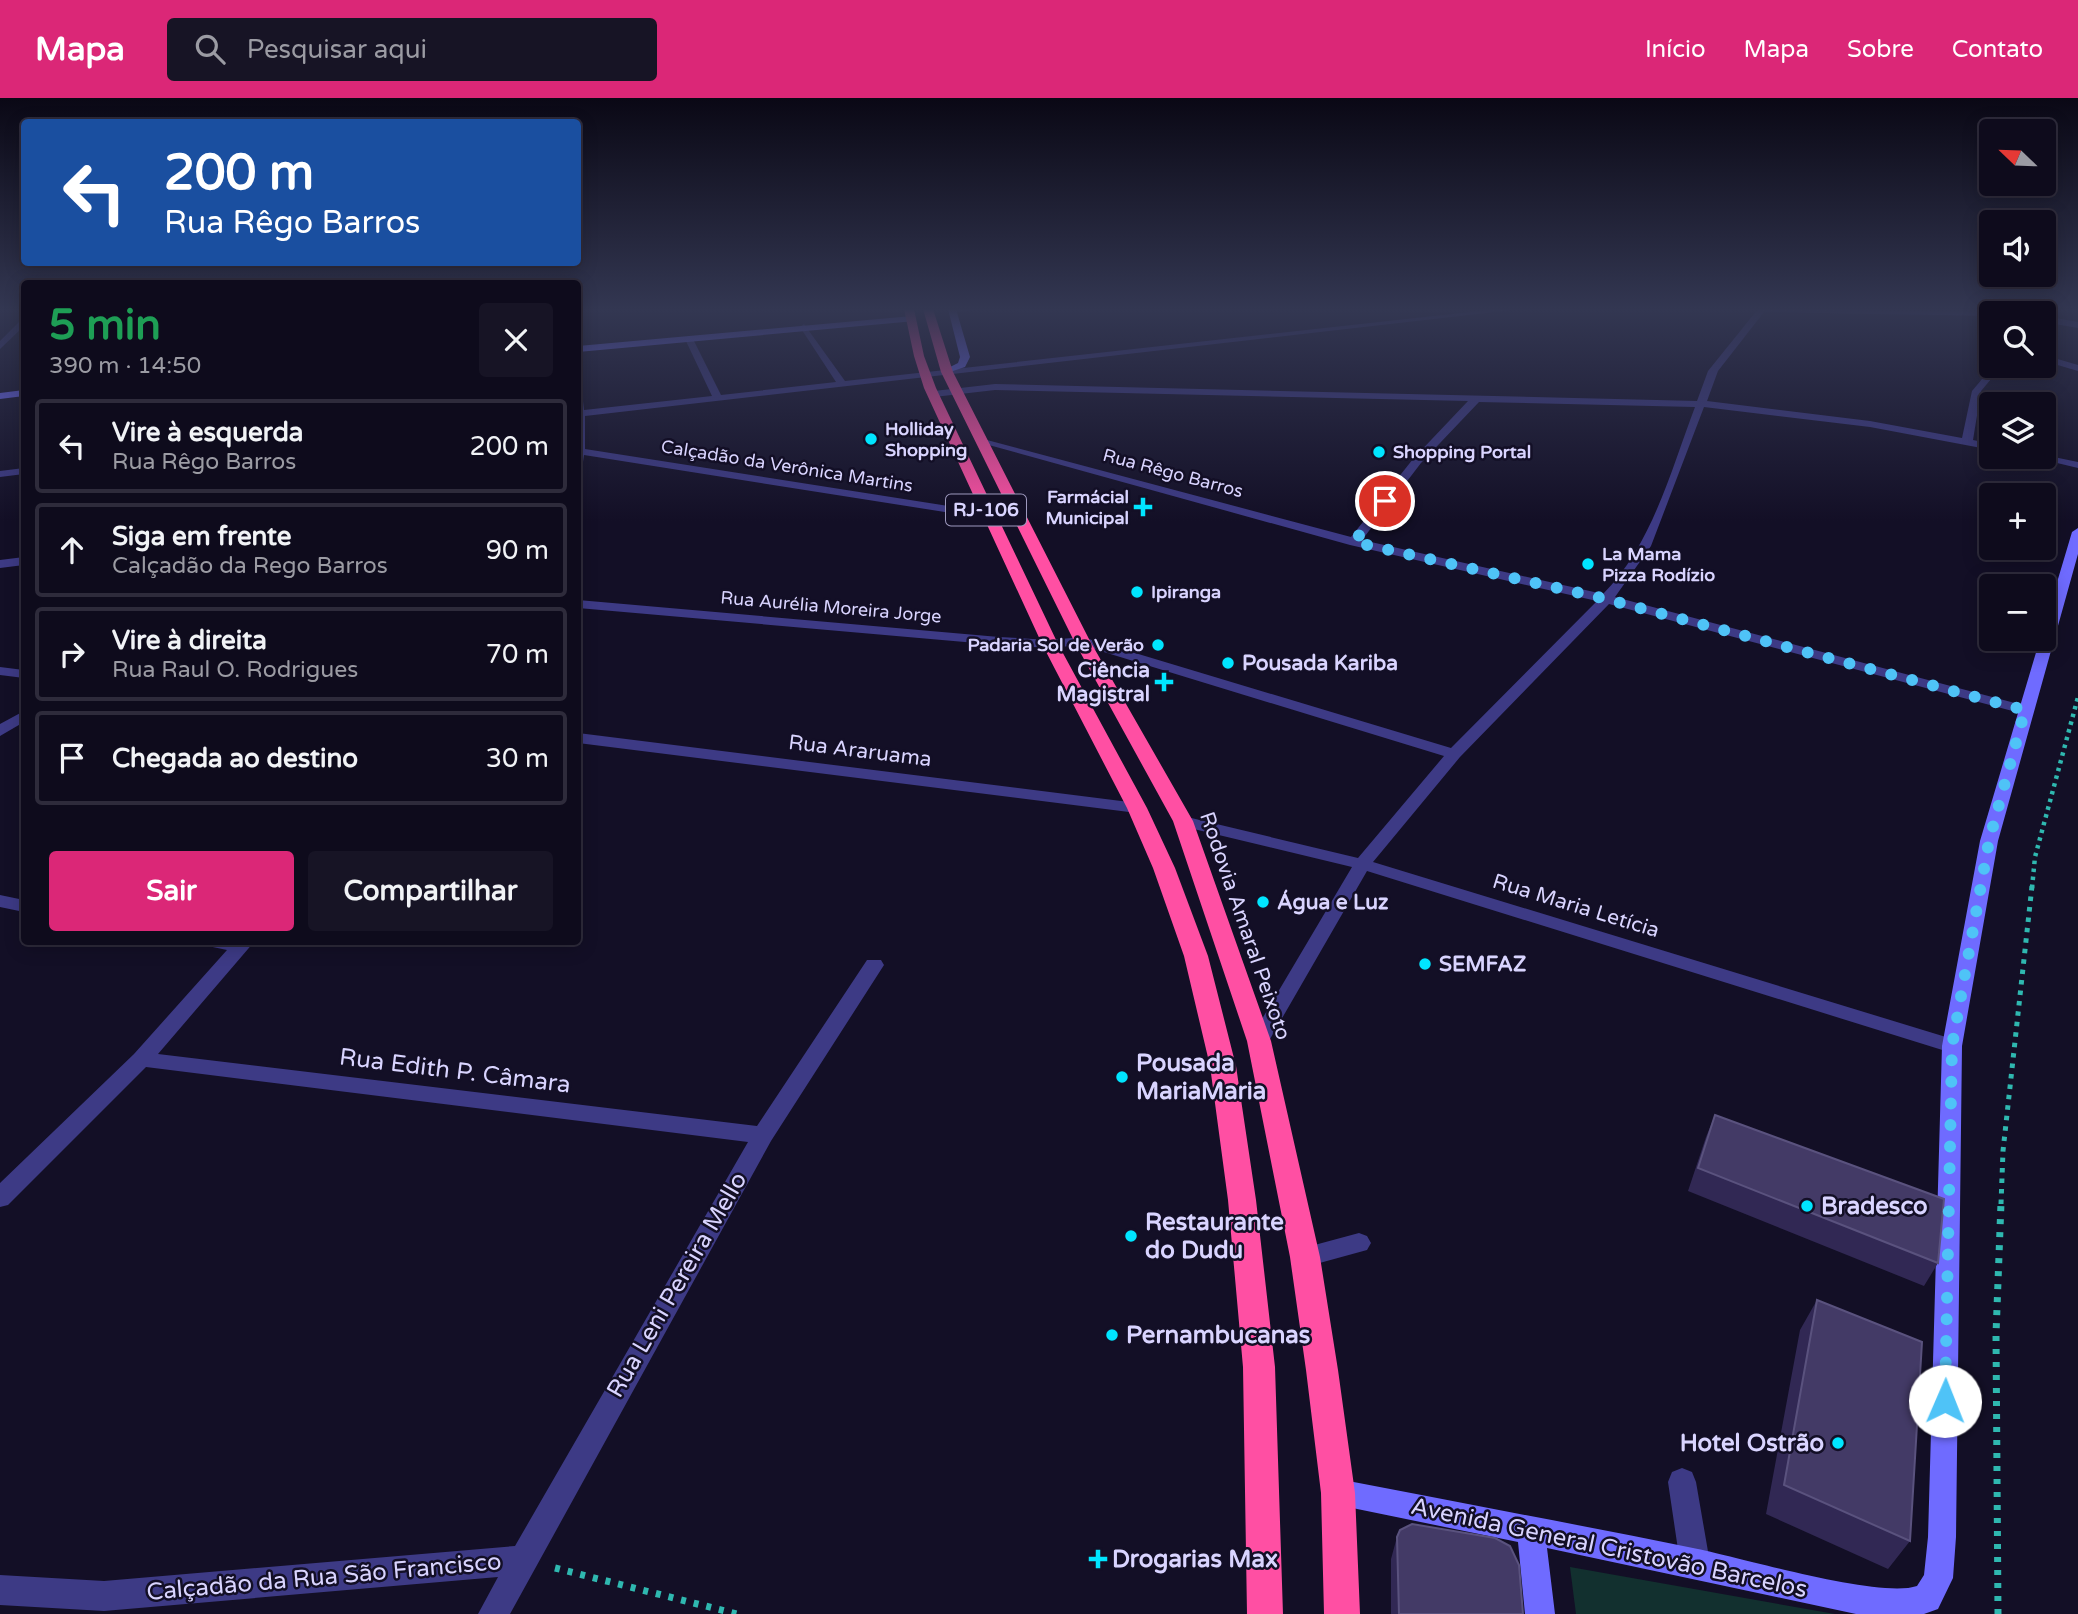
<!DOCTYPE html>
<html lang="pt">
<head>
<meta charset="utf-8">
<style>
  :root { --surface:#0e0b1c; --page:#171425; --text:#f1f3f6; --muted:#9b9ba3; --line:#2e2b3b; --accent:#db2777 }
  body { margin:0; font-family:"Varela Round",sans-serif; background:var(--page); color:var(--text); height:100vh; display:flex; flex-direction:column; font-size:26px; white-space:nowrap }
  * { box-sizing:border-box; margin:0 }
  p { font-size:23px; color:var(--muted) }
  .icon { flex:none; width:38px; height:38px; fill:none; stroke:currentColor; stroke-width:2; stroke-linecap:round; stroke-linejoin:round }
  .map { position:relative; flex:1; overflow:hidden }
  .side { position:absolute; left:21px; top:182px; width:560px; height:665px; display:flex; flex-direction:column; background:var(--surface); border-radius:7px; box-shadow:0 4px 18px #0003,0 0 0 2px var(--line) }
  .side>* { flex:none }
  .hud { position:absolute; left:21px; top:21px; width:560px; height:147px; border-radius:7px; box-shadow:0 4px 18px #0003,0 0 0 2px var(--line); background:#1a4fa0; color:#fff; overflow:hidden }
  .needle { width:46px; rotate:293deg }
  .controls { position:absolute; left:1979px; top:21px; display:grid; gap:14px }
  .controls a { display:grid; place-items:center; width:77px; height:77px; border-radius:7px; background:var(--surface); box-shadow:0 4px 18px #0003,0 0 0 2px var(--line); font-size:35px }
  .pin { position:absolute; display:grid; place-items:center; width:60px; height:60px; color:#fff; margin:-30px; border:4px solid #fff; border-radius:50%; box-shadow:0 2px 7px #0007 }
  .me { position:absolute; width:77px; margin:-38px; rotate:1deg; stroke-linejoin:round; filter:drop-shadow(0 0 5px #0008) }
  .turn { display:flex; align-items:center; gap:24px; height:147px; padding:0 28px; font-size:32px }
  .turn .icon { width:91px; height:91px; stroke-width:2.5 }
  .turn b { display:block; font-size:49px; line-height:60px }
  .round { display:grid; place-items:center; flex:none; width:74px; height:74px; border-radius:7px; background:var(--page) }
  .overview { display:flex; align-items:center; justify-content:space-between; height:119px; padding:0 28px }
  h1 { font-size:42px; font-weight:800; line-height:52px; color:#1e9e55 }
  .action { display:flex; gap:14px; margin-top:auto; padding:14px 28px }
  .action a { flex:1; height:80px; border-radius:7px; background:var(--accent); color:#fff; font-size:28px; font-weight:800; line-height:80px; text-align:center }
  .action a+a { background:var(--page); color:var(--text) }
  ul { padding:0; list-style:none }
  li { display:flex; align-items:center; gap:21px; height:94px; margin:0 14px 10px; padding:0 14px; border:4px solid var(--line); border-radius:7px }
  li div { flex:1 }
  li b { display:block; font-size:26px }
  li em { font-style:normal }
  header { display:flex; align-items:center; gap:42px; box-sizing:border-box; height:98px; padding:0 35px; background:var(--accent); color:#fff }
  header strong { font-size:33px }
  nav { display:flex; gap:38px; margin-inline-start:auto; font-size:24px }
  .search { width:490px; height:63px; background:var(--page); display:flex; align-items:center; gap:18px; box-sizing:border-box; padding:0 24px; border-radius:7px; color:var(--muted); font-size:26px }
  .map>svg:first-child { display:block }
</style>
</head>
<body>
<header>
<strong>Mapa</strong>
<div class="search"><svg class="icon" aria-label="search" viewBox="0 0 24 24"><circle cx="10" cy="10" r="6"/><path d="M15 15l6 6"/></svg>Pesquisar aqui</div>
<nav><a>Início</a><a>Mapa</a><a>Sobre</a><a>Contato</a></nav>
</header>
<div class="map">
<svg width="2078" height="1516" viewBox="0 0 2078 1516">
  <rect width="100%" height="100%" fill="#130f26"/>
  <path fill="#12302f" d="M1570 1469 1835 1516H1576Z"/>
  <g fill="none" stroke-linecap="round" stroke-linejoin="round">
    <path stroke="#2fb8b0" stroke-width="4.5" stroke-dasharray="3.5 4.5" stroke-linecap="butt" d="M2032 790 2035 759 2078 599"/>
    <path stroke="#2fb8b0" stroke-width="5" stroke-dasharray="4.5 6" stroke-linecap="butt" d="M2001 1106 2003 1053 2032 788"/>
    <path stroke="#2fb8b0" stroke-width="7" stroke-dasharray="5 8" stroke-linecap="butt" d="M555 1470 737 1516
      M1998 1516 1996 1236 2001 1105"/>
    <path fill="#3d3a85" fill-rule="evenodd" d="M1359 1135 1367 1138 1371 1145 1367 1152 1305 1169 1296 1166 1293 1159 1296 1152Z
      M1682 1370 1692 1374 1696 1384 1710 1465 1705 1475 1695 1480 1685 1475 1680 1465 1668 1384 1672 1374Z"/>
    <path fill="#3d3a85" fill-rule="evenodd" d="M951 211H984L952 215 948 213Z
      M1497 211H1521L585 318V351L993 415 995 417 989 421 584 357 583 364 578 367V300L583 303 584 312 712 298 685 241 689 238 693 241 721 297 836 284 800 229 804 226 845 283Z
      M1758 211 1995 214 1992 218 1764 214 1718 273 1707 303 1870 323 1962 340 1972 293 1993 268H2002L1981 293 1973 342 1992 346V352L1870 329 1704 309 1651 448 1615 499 2030 609 2033 612 2030 615H2020L1609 506 1460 659 1373 764 1959 943 1962 948 1959 953 1952 955 1367 773 1266 948 1259 950 1252 948 1249 943 1352 769 1177 727 1175 723 1183 718 1358 760 1444 658 1081 547 1050 550 999 547 578 510V502L999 539 1050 542 1082 539 1451 650 1597 503 1350 447 978 344 987 342 1351 439 1413 361 1468 303 995 292 934 299 929 296 934 293 995 286 1697 303 1708 273ZM1479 304 1695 309C1671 372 1652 447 1603 496L1362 442 1421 365Z
      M2044 218 2078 224V230L2044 224Z
      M21 222H24V228L0 251V243Z
      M2044 257 2078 267V273L2044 263Z
      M2044 357 2078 364V370L2032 359Z
      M24 370V376L0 379V373Z
      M24 459V467L0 470V462Z
      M0 569 24 572V580L0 577Z
      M24 613V624L0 638V626Z
      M578 635 1137 705 1145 710 1137 715 578 645Z
      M0 797 24 802V814L0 809Z
      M206 844H254L158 956 757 1028 867 862H881L884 867 771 1043 510 1516H478L498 1479 104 1513 0 1507V1477L104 1483 515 1448 748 1044 146 969 8 1107 0 1109V1085L134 956 227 852 208 848Z"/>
    <path fill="#6f6bff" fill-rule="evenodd" d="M948 211H956L970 259 965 269 944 276V272L958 265 960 259Z
      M912 218 915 223 578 254V248Z
      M24 292V298L0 301V295Z
      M2078 430V456L1998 743 1962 948 1956 1439 1953 1480 1938 1511 1924 1516H1856L1547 1450 1555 1516H1525L1518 1444 1328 1405 1324 1395 1328 1385 1338 1381C1456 1404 1575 1426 1693 1450 1740 1459 1879 1501 1917 1488L1924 1477 1928 1439 1942 948 1980 743 2040 541H2044V528L2072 434Z"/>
    <path fill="#ff4fa3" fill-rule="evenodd" d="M904 211H914L924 258 936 290 1058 546 1147 710 1175 770 1208 858 1236 968 1256 1102 1275 1269 1283 1516H1247L1243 1269 1228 1102 1210 968 1184 858 1153 770 1127 710 1042 546 924 290 914 258Z
      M923 211H933L953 274 1090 543 1193 723 1271 943 1320 1159 1338 1272 1355 1395 1360 1516H1324L1321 1395 1306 1272 1290 1159 1247 943 1173 723 1074 543 941 274Z"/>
  </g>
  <path fill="#312854" d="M1715 1017 1938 1165 1924 1188 1688 1093 1706 1039Z
    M1817 1202 1910 1443 1888 1471 1766 1416 1800 1232Z
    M1397 1439 1523 1516H1391V1461Z"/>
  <path fill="#433a66" stroke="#5a527e" stroke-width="2" d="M1715 1017 1944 1101 1938 1165 1698 1070Z
    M1817 1202 1922 1244 1910 1443 1784 1387Z
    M1412 1426 1495 1440 1510 1448 1519 1467 1523 1516H1399L1397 1439 1400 1432Z"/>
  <linearGradient id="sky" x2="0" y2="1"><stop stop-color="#0a0815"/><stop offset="0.5" stop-color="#333752"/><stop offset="1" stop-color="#333752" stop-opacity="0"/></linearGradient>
  <rect width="2078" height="423" fill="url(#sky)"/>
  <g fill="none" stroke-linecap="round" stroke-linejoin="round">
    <path stroke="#4fc3f7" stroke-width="12" stroke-dasharray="0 21.6" d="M1385 403 1354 444 1606 501 2025 612 1989 743 1952 948 1945 1303"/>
  </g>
  <g fill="#00e5ff" stroke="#130f26" stroke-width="2.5">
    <circle cx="871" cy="341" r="7"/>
    <circle cx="1379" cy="354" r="7"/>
    <path d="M1139.5 398.5h7v7h7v7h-7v7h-7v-7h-7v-7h7z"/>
    <circle cx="1588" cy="466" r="7"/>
    <circle cx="1137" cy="494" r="7"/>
    <circle cx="1158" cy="547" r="7"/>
    <circle cx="1228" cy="565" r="7"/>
    <path d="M1160.5 573.5h7v7h7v7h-7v7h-7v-7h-7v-7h7z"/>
    <circle cx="1263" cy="804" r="7"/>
    <circle cx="1425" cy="866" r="7"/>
    <circle cx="1122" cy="979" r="7"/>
    <circle cx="1807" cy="1108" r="7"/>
    <circle cx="1131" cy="1138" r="7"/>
    <circle cx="1112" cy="1237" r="7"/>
    <circle cx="1838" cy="1345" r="7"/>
    <path d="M1094.5 1450.5h7v7h7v7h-7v7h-7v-7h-7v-7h7z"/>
  </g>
  <g text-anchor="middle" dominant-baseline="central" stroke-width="5" stroke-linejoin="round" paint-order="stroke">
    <g font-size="18" font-weight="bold" fill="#d9d4ff" stroke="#130f26" text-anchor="start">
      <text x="885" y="331">Holliday<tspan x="885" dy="21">Shopping</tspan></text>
      <text x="1393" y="354">Shopping Portal</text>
      <text x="1129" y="399" text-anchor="end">Farmácial<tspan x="1129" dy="21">Municipal</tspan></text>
      <text x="1602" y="456">La Mama<tspan x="1602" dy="21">Pizza Rodízio</tspan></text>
      <text x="1151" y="494">Ipiranga</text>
      <text x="1144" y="547" text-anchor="end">Padaria Sol de Verão</text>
    </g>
    <g font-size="18" fill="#d9d4ff" stroke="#130f26">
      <text transform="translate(787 368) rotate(9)">Calçadão da Verônica Martins</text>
      <text transform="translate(1173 375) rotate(15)">Rua Rêgo Barros</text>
      <text transform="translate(831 509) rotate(5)">Rua Aurélia Moreira Jorge</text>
    </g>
    <rect fill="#130f26" stroke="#9e99be" stroke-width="2" x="946" y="396.5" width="80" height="31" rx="5"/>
    <g font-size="19" font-weight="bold" fill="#d9d4ff">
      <text x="986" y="412">RJ-106</text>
    </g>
    <g font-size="21" font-weight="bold" fill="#d9d4ff" stroke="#130f26" text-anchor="start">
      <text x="1242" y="565">Pousada Kariba</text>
      <text x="1150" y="572" text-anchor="end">Ciência<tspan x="1150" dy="24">Magistral</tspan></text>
      <text x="1277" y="804">Água e Luz</text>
      <text x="1439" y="866">SEMFAZ</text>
    </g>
    <g font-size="21" fill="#d9d4ff" stroke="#130f26">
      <text transform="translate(860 653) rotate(7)">Rua Araruama</text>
      <text transform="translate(1576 808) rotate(17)">Rua Maria Letícia</text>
      <text transform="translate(1245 828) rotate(71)">Rodovia Amaral Peixoto</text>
    </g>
    <g font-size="24" font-weight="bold" fill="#d9d4ff" stroke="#130f26" text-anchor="start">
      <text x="1136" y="965">Pousada<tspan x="1136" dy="28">MariaMaria</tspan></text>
      <text x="1821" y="1108">Bradesco</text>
      <text x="1145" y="1124">Restaurante<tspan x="1145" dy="28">do Dudu</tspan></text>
      <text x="1126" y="1237">Pernambucanas</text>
      <text x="1824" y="1345" text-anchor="end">Hotel Ostrão</text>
      <text x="1112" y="1461">Drogarias Max</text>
    </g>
    <g font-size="24" fill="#d9d4ff" stroke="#130f26">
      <text transform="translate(455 973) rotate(7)">Rua Edith P. Câmara</text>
      <text transform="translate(677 1187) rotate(-60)">Rua Leni Pereira Mello</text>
      <text transform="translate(1609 1450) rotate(12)">Avenida General Cristovão Barcelos</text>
      <text transform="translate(324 1479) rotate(-5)">Calçadão da Rua São Francisco</text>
    </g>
  </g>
</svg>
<div class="controls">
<a><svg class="needle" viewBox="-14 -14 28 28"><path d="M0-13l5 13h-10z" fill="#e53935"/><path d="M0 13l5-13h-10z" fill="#9b9ba3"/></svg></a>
<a><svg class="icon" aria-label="sound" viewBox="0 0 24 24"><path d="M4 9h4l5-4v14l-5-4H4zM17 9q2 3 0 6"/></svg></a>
<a><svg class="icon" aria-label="search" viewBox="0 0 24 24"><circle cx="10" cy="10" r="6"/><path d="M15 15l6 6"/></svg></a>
<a><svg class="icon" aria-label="layers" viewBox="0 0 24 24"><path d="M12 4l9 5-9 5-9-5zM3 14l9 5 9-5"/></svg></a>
<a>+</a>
<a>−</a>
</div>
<div class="pin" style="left:1385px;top:403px;background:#d93025"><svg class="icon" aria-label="arrive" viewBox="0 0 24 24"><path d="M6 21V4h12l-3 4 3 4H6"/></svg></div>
<svg class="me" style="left:1945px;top:1303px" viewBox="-20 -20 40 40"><circle r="19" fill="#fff"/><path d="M0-13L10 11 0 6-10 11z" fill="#4fc3f7"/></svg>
<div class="hud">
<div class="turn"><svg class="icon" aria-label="left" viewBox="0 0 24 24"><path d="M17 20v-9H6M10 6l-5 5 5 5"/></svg><div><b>200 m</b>Rua Rêgo Barros</div></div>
</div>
<section class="side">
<div class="overview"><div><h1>5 min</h1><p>390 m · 14:50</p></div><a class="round"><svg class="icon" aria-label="close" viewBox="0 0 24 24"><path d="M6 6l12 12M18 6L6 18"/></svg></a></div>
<ul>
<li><svg class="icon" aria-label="left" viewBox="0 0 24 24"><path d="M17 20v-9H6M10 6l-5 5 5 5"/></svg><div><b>Vire à esquerda</b><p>Rua Rêgo Barros</p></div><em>200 m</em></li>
<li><svg class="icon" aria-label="ahead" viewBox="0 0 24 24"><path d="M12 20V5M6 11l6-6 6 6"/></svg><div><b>Siga em frente</b><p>Calçadão da Rego Barros</p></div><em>90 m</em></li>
<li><svg class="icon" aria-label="right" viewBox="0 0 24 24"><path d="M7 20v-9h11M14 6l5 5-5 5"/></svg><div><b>Vire à direita</b><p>Rua Raul O. Rodrigues</p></div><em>70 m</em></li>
<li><svg class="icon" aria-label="arrive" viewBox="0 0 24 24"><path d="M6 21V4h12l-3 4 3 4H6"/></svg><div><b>Chegada ao destino</b></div><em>30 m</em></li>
</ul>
<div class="action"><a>Sair</a><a>Compartilhar</a></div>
</section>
</div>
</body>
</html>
